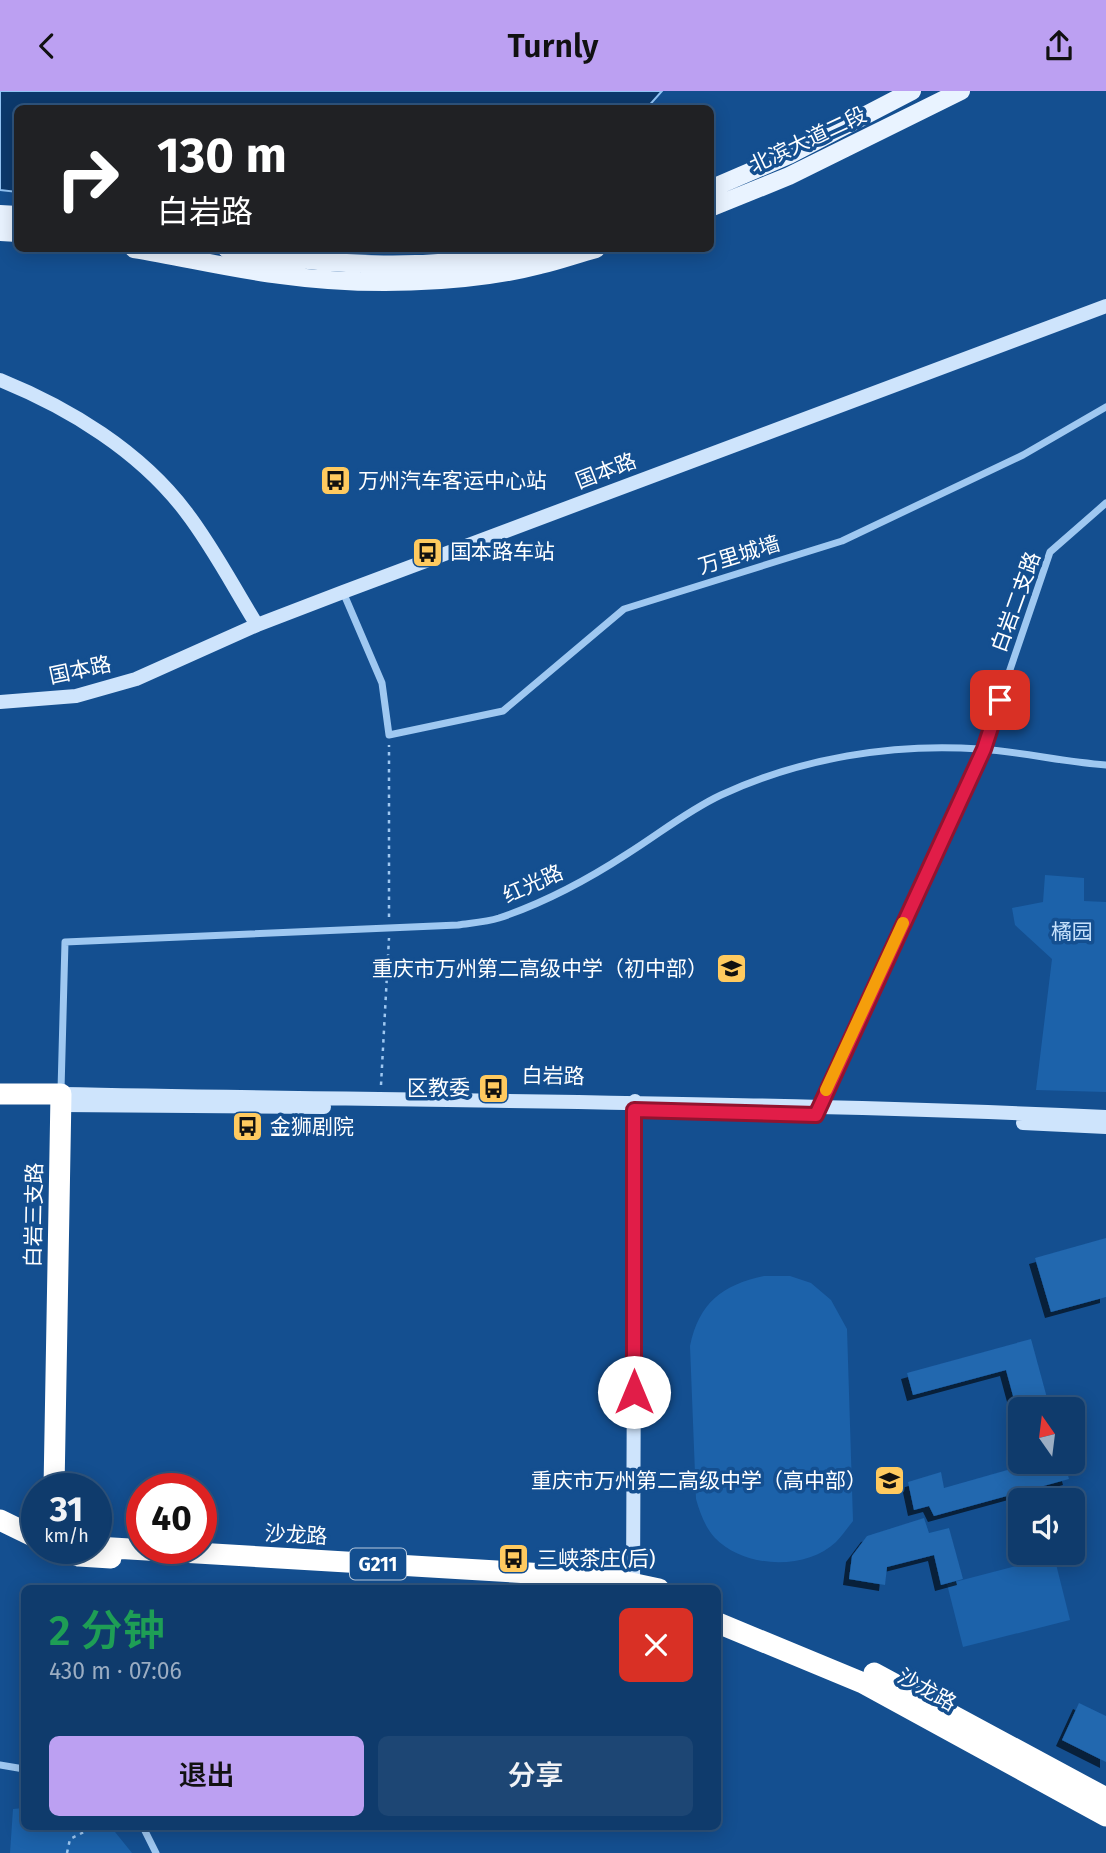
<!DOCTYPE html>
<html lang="zh">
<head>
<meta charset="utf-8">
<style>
  :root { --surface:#0f3b6c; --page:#1d4674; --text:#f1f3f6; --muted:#9badc2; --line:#2f557f; --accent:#bca0f2 }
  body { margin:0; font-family:"Fira Sans","Noto Sans SC",sans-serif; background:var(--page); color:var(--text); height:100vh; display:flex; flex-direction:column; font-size:26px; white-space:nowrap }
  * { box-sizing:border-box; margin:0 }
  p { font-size:23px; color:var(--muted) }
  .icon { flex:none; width:38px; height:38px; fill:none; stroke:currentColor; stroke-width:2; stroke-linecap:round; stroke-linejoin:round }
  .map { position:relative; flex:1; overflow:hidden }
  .side { position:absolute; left:21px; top:1494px; width:700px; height:245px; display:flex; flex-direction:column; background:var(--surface); border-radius:10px; box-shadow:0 4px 18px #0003,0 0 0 2px var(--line) }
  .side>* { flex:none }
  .hud { position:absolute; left:14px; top:14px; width:700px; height:147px; border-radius:10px; box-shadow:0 4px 18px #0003,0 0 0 2px var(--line); background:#202124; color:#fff; overflow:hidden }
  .needle { width:46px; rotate:346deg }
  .tools { position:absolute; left:1008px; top:1306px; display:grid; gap:14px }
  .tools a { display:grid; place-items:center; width:77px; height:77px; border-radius:10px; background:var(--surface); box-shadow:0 4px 18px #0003,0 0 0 2px var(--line); font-size:35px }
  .speed { position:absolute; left:21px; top:1382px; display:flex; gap:14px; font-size:35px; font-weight:700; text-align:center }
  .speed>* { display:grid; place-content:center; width:91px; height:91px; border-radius:50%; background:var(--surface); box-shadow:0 4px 18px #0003,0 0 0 2px var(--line); line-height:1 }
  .speed small { font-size:18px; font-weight:400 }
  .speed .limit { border:10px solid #d22; background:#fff; color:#111 }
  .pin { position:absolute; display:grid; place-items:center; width:60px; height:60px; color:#fff; margin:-30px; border-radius:14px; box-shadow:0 4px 10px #0006 }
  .me { position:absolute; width:77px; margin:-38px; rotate:0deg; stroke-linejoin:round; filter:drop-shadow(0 0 5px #0008) }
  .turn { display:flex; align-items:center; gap:24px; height:147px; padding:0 28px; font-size:32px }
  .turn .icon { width:91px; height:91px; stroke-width:2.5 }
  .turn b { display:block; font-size:49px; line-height:60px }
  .round { display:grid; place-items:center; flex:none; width:74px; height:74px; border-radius:10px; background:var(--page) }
  .summary { display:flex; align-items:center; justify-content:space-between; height:119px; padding:0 28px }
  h1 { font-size:42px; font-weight:600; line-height:52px; color:#1e9e55 }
  .cta { display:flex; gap:14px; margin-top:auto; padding:14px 28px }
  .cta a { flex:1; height:80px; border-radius:10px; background:var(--accent); color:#111; font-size:28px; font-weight:600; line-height:80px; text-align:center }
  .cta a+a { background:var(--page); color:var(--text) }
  header { display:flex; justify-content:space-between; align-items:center; height:91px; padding:0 28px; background:var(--accent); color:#111; font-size:32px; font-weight:600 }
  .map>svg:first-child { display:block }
</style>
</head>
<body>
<header><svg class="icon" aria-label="back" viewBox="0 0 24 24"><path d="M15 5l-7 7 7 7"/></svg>Turnly<svg class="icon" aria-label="share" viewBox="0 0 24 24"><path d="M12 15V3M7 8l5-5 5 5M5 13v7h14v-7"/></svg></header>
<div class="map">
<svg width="1106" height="1762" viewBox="0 0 1106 1762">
  <defs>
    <filter id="shadow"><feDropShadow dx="-6" dy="6" stdDeviation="0" flood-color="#0009"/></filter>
  </defs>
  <rect width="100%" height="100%" fill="#144f90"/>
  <path fill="#1c62aa" d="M1045 784 1084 787V810L1106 811V1001L1036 999 1052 868 1015 834 1012 817 1043 811Z
    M764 1185H790L811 1192 831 1209 847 1238 853 1430C848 1436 842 1445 836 1451 805 1480 744 1477 715 1447 705 1436 700 1422 696 1408L690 1255C699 1212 722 1194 764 1185Z
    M1054 1465 1070 1529 963 1556 947 1493Z
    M24 1717V1736H111L132 1762H10L13 1718Z"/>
  <path fill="#0c396c" stroke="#91c3f4" stroke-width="2" d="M0 0H662L646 18H18L17 101 0 99Z"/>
  <path fill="#2167af" filter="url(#shadow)" d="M1106 1147V1206L1051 1221 1035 1167Z
    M1031 1248 1050 1318H1020L1019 1327 1006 1279 913 1304 907 1282Z
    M1031 1370H1064L1069 1388 934 1425 929 1415 914 1419 908 1391 941 1381 944 1397 1032 1372Z
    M924 1427 929 1442 949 1437 963 1488 941 1494 934 1464 887 1476 885 1494 849 1488 852 1465 867 1445Z
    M1079 1612 1106 1625V1671L1062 1649Z"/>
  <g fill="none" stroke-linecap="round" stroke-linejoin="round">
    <path stroke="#9fc8f1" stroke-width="2.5" stroke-dasharray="3.5 5" stroke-linecap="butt" d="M389 826V654
      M381 994 389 847
      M67 1762 70 1748 94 1736"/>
    <path stroke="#9fc8f1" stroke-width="7" d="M343 501 382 592 389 644 503 620 624 518 842 450 1023 364 1106 316
      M61 999 65 851 458 834C471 832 486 831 499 827 544 812 587 789 627 763 659 743 687 720 721 704 801 667 892 652 980 658 1022 661 1064 671 1106 674
      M816 1024 983 658 1050 461 1106 412
      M0 1674 24 1678
      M143 1736 156 1762"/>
    <path stroke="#cee4fc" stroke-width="14" d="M0 289C69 317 140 360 186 421 213 456 234 497 257 534
      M0 611 76 605 136 588 257 534 343 501 1106 215
      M61 1003C409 1010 758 1010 1106 1026
      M61 1014 324 1016
      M1023 1032 1106 1036
      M633 1498 635 1010"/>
    <path stroke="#e9f3ff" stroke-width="18" d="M710 98 789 64 912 0
      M710 117 789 85 961 0
      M0 123 18 124
      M0 141 18 142
      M134 158C183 166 232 178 281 184 359 195 463 194 540 174 558 170 577 163 596 158
      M227 158C332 176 435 181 540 158"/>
    <path stroke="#fff" stroke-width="21" d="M0 1003H61L54 1398
      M0 1429 37 1447
      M96 1456 580 1485 612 1488 659 1498
      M59 1458 79 1465 111 1467
      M718 1532 863 1592 1106 1725
      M874 1582 1106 1707"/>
  </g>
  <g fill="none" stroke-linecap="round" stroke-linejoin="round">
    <defs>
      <path id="route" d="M634 1301V1019L816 1024 984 658 1000 609"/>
    </defs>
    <use href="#route" stroke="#92132f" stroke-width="18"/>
    <use href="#route" stroke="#e11d48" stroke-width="12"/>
    <path stroke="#f59e0b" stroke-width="12" d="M826 999 903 832"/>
  </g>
  <defs>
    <symbol id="bus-square" viewBox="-11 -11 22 22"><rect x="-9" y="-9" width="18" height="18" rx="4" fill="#ffca5f" stroke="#144f90"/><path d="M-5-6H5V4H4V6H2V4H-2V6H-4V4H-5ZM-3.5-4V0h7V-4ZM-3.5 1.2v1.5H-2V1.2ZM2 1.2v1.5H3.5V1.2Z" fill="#111"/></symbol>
    <symbol id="school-square" viewBox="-11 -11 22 22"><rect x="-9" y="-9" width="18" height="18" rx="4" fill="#ffca5f" stroke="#144f90"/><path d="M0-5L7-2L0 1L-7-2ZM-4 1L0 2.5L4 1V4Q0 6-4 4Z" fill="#111"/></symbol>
  </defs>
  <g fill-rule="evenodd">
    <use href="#bus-square" x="318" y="372" width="35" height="35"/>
    <use href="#bus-square" x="410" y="444" width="35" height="35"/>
    <use href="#school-square" x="714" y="860" width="35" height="35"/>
    <use href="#bus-square" x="476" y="980" width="35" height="35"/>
    <use href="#bus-square" x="230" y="1018" width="35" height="35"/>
    <use href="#school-square" x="872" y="1372" width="35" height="35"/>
    <use href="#bus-square" x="496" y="1450" width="35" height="35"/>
  </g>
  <g text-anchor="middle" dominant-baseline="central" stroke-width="7" stroke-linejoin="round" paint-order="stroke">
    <rect fill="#144f90" stroke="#b8cade" stroke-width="2" x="350" y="1457.5" width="56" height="31" rx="5"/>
    <g font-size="19" font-weight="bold" fill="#fff">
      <text x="378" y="1473">G211</text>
    </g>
    <g font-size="21" fill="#fff" stroke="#144f90">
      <text transform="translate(808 49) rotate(-25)">北滨大道二段</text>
      <text transform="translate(606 380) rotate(-21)">国本路</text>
      <text transform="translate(739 464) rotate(-17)">万里城墙</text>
      <text transform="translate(1016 511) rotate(-70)">白岩二支路</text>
      <text transform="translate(80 579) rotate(-12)">国本路</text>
      <text transform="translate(533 793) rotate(-24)">红光路</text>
      <text transform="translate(553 985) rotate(1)">白岩路</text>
      <text transform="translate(34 1124) rotate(-89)">白岩三支路</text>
      <text transform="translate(296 1444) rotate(3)">沙龙路</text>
      <text transform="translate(927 1599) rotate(29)">沙龙路</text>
    </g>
    <g font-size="21" fill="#fff" stroke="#144f90" text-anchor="start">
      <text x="358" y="390">万州汽车客运中心站</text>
      <text x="450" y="461">国本路车站</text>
      <text x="708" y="878" text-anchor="end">重庆市万州第二高级中学（初中部）</text>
      <text x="470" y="997" text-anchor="end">区教委</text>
      <text x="270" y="1036">金狮剧院</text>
      <text x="867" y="1390" text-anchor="end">重庆市万州第二高级中学（高中部）</text>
      <text x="537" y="1468">三峡茶庄(后)</text>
    </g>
    <g font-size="21" fill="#c6e1fc" stroke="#144f90">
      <text x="1072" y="841">橘园</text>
    </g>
  </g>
</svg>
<div class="tools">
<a><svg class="needle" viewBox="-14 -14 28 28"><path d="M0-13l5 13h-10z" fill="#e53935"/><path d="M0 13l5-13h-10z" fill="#9badc2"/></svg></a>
<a><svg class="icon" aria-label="sound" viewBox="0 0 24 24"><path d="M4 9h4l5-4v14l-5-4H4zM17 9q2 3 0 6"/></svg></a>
</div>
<div class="speed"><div>31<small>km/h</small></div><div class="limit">40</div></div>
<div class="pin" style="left:1000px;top:609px;background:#d93025"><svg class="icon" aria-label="arrive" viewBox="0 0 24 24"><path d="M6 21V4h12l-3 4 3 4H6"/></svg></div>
<svg class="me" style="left:634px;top:1301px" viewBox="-20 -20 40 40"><circle r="19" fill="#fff"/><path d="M0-13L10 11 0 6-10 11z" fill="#e11d48"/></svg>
<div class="hud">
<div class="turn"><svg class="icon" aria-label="right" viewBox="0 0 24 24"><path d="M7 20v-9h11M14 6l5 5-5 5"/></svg><div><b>130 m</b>白岩路</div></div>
</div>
<section class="side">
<div class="summary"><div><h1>2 分钟</h1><p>430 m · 07:06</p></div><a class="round" style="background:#d93025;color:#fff"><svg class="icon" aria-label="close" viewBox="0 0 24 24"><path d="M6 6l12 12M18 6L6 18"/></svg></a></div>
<div class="cta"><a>退出</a><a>分享</a></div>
</section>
</div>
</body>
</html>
